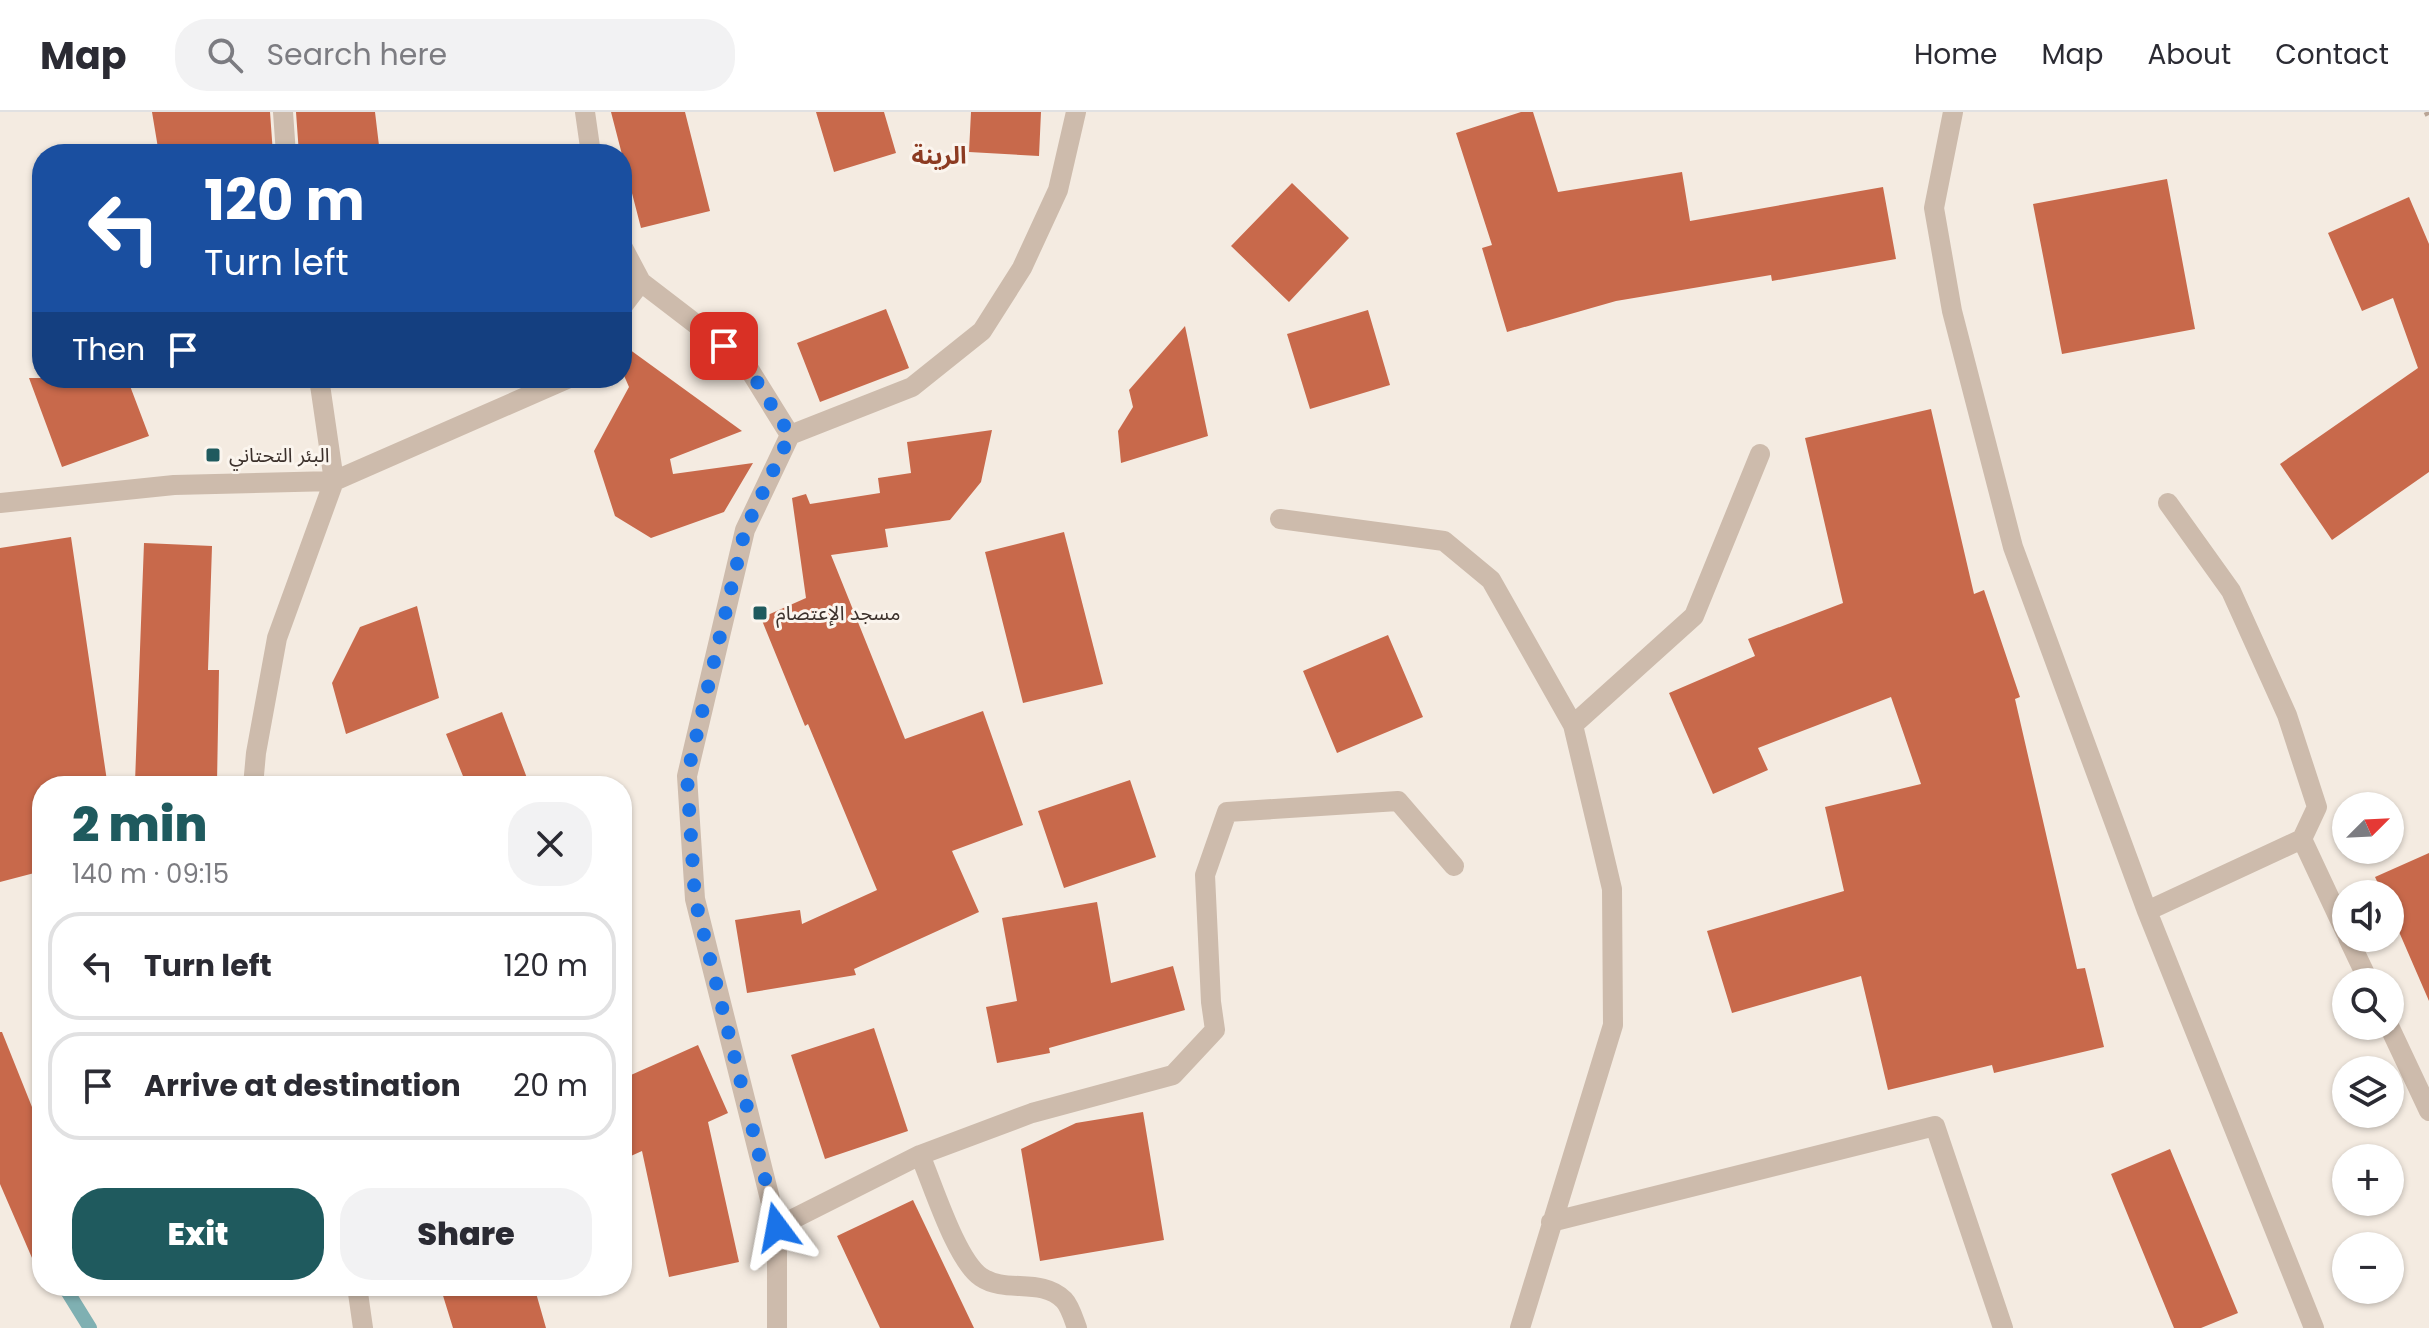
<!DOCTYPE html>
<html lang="en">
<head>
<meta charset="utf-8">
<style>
  :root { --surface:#fff; --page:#f2f2f3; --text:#2b2b33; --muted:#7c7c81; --line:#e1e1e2; --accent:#1f5a5e }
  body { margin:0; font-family:Poppins,"Noto Sans Arabic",sans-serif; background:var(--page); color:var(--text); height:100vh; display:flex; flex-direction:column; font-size:30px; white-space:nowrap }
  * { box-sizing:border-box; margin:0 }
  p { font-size:26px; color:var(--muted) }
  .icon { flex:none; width:44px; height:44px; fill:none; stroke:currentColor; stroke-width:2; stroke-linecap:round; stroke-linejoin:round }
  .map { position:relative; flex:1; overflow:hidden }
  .sheet { position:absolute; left:32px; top:664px; width:600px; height:520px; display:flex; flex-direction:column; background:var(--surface); border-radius:32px; box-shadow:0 2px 6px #0004 }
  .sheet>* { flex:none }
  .guide { position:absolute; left:32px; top:32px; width:600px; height:244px; border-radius:32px; box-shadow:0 2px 6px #0004; background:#1a4fa0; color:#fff; overflow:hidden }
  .needle { width:52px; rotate:66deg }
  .fabs { position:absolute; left:2332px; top:680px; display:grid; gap:16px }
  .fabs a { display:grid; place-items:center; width:72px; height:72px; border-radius:50%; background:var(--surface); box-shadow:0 2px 6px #0004; font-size:40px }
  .pin { position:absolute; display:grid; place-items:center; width:68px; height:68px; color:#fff; margin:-34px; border-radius:16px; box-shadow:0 4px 12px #0006 }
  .me { position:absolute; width:88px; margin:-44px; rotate:347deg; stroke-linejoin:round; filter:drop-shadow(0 0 6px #0008) }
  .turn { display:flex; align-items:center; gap:28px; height:168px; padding:0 40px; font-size:36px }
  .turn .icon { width:104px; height:104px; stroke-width:2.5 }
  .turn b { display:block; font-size:56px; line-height:68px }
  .then { display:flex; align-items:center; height:76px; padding:0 40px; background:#0003; gap:16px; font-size:30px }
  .round { display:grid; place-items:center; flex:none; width:84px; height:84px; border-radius:32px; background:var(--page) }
  .summary { display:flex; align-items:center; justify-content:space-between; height:136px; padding:0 40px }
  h1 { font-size:48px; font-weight:800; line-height:60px; color:var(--accent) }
  .button { display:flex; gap:16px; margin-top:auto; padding:16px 40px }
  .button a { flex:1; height:92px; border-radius:32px; background:var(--accent); color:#fff; font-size:32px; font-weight:800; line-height:92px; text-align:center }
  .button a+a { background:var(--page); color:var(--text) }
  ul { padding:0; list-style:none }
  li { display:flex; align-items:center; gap:24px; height:108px; margin:0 16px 12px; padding:0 24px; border:4px solid var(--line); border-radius:32px }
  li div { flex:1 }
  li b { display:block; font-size:30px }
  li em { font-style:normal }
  header { display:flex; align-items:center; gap:48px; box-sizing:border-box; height:112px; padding:0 40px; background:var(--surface); border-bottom:2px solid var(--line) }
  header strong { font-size:38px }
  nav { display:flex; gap:44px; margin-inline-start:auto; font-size:28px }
  .search { width:560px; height:72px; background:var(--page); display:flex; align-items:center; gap:20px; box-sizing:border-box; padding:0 28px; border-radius:32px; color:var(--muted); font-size:30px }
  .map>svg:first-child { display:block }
</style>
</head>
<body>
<header>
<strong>Map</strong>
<div class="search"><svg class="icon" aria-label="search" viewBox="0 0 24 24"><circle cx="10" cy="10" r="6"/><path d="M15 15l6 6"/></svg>Search here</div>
<nav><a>Home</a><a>Map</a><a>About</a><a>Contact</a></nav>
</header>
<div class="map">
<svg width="2429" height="1216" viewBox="0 0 2429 1216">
  <rect width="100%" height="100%" fill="#f4ebe1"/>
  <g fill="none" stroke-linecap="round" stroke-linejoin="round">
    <path stroke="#7fb0b2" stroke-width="14" d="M64 1174 90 1216"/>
  </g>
  <path fill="#c8694b" d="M152 0H270L273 42H159Z
    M296 0H375L380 42H299Z
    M611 0H685L710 99 641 116Z
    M816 0H884L896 41 834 60Z
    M971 0H1041L1039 44 969 40Z
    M1521 0H1533L1558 80 1682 60 1690 109 1883 75 1896 147 1772 169 1771 163 1616 189 1507 220 1482 136 1492 133 1456 21Z
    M2167 67 2195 217 2062 242 2033 92Z
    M1292 71 1349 126 1289 190 1231 134Z
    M2409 85 2429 132V360L2332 428 2280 352 2418 256 2393 186 2362 199 2328 121Z
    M886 197 909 256 820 290 797 231Z
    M1368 198 1390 273 1310 297 1287 222Z
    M1185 214 1208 324 1121 351 1118 319 1133 295 1129 278Z
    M622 232 742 319 670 347 673 362 753 351 724 400 651 426 615 404 594 339 629 275 622 259Z
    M29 266H127L149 324 62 355Z
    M1931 297 1974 482 1984 478 2020 585 2015 587 2077 857 2085 856 2104 935 1994 961 1992 953 1888 978 1861 864 1732 901 1707 819 1844 779 1825 695 1921 672 1891 585 1758 636 1768 658 1713 682 1669 581 1755 544 1748 527 1843 491 1805 326Z
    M992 318 981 370 950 408 885 417 888 435 831 443 905 627 983 599 1023 713 952 739 979 800 854 857 856 863 747 881 735 808 800 798 802 812 877 778 808 612 805 614 761 506 806 486 792 386 806 382 810 392 880 381 878 366 911 361 907 330Z
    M1064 420 1103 572 1023 591 985 440Z
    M71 425 107 669H88L90 674H42V759L0 770V436Z
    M144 431 212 434 208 558H219L217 671 135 670Z
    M417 494 439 586 346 622 332 571 360 515Z
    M1388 523 1423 605 1337 641 1303 559Z
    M502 600 530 674H467L446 622Z
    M1130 668 1156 745 1064 776 1038 699Z
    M2429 741V889L2390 799V782H2383L2375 765Z
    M1097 790 1111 871 1173 854 1185 898 1049 936 1050 941 997 951 986 895 1017 889 1002 806Z
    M874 916 908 1019 825 1047 791 943Z
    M0 920H2L42 1020V1169L0 1072Z
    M698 933 728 1001 708 1010 739 1150 669 1165 642 1039 622 1048V967Z
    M1143 1000 1164 1128 1040 1149 1021 1037 1076 1011Z
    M2170 1037 2238 1201 2201 1216H2174L2111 1062Z
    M913 1088 974 1216H880L837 1124Z
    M440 1174H534L546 1216H453Z"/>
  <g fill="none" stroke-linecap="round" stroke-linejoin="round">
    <path stroke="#b9a596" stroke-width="5" stroke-dasharray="4 4" stroke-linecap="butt" d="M2426 0 2429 6"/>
    <path stroke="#cdbbac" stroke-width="20" d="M283 0 286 42
      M585 0 591 42
      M1953 0 1934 96 1952 199 2013 435 2147 799 2314 1216
      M622 134 641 170 744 249 790 323 912 275 982 219 1022 156 1058 78 1076 0
      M622 195 641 170
      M0 391 174 373 334 369 569 266
      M1280 407 1444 429 1491 468 1573 613
      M253 674 256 641 277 526 334 369 319 266
      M2302 727 2346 821
      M2147 799 2302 727 2317 695 2287 603 2231 479 2168 391
      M2348 826 2369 870
      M2389 914 2429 999
      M920 1043C933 1073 956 1148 981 1165 1006 1182 1041 1165 1064 1188 1070 1194 1074 1208 1077 1216
      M1551 1110 1935 1014 2003 1216
      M777 1115 920 1043 1032 1001 1173 963 1215 918 1211 890 1205 763 1227 700 1398 689 1454 754
      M357 1174 363 1216
      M777 1216V1115L695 787 687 664 745 418 790 323
      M1520 1216 1613 913 1612 777 1573 613 1694 504 1760 342"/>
  </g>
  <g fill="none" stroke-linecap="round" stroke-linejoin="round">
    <path stroke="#1a73e8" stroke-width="14" stroke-dasharray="0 25.2" d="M724 234 744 249 790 323 745 418 687 664 695 787 777 1115"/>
  </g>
  <g fill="#1f5a5e" stroke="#fbf5ee" stroke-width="3">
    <rect x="205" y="335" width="16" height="16" rx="4"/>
    <rect x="752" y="493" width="16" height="16" rx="4"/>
  </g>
  <g text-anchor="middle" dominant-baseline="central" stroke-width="6" stroke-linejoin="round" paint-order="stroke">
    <g font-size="20" fill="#3b302b" stroke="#fbf5ee" text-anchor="start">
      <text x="229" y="343">البئر التحتاني</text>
      <text x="776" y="501">مسجد الإعتصام</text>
    </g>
    <g font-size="24" font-weight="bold" fill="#8c3b22" stroke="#fbf5ee">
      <text x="939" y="43">الرينة</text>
    </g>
  </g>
</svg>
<div class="fabs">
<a><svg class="needle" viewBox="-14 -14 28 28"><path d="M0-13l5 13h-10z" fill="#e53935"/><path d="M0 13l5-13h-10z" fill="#7c7c81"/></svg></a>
<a><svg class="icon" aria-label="sound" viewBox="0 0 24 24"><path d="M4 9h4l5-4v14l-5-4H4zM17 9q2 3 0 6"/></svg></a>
<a><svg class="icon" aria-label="search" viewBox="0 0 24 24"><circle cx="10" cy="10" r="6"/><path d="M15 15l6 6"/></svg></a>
<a><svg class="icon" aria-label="layers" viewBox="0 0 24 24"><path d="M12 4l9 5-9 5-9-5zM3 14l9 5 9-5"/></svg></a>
<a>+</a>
<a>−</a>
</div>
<div class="pin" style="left:724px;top:234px;background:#d93025"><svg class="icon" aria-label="arrive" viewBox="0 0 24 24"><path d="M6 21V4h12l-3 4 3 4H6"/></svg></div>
<svg class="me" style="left:777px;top:1115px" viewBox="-20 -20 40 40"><path d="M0-17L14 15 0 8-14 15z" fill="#1a73e8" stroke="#fff" stroke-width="4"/></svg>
<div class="guide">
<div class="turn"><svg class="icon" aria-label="left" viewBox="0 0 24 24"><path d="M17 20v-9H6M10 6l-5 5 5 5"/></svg><div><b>120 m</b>Turn left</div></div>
<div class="then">Then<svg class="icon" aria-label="arrive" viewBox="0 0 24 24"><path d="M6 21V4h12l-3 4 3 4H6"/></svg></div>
</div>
<section class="sheet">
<div class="summary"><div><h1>2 min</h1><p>140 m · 09:15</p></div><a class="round"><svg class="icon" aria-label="close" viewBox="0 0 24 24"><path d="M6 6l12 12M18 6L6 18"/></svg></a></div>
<ul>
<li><svg class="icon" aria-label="left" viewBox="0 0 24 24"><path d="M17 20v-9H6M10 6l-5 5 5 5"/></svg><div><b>Turn left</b></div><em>120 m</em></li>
<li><svg class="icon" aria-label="arrive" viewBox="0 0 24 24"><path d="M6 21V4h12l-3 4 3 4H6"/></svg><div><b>Arrive at destination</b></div><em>20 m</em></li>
</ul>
<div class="button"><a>Exit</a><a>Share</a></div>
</section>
</div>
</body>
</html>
